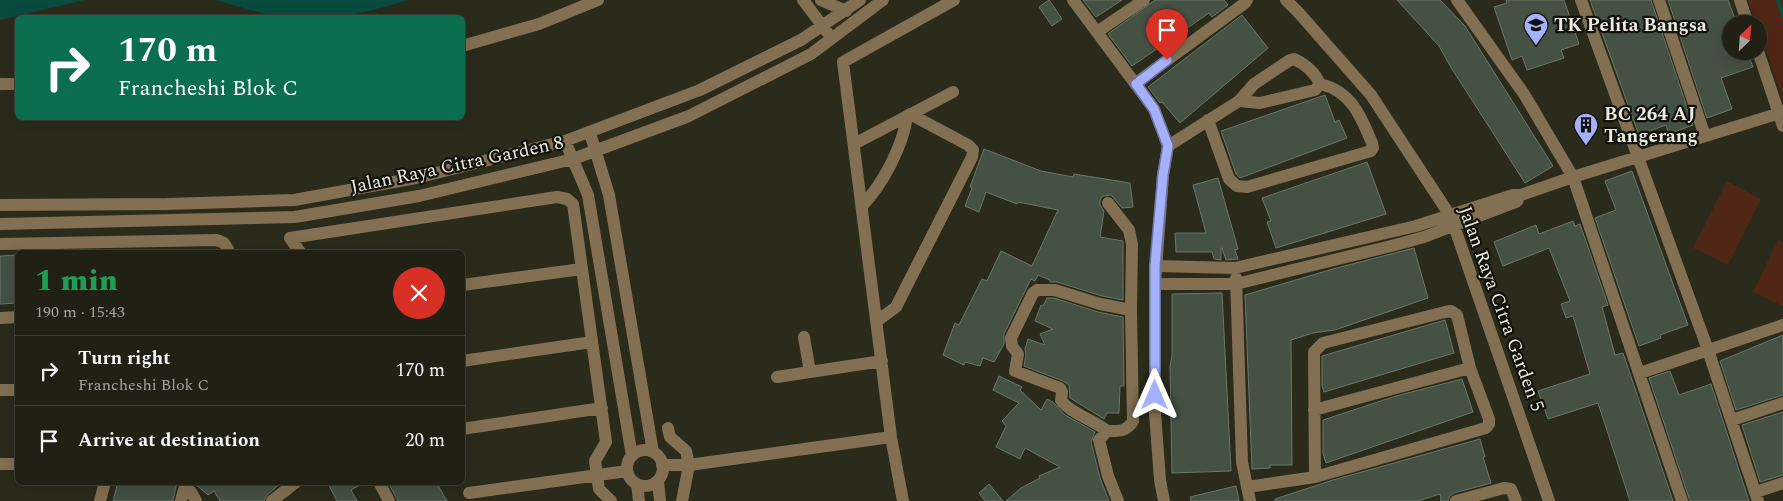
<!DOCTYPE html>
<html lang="en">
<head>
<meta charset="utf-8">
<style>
  :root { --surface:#202014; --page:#2d2d22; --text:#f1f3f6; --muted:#a2a3a0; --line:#3d3e34 }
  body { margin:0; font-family:Spectral,serif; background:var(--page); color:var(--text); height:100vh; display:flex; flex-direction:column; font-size:19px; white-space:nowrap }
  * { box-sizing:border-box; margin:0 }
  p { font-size:16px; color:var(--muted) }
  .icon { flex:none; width:28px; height:28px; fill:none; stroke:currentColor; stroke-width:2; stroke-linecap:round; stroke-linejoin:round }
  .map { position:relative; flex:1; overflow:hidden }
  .drawer { position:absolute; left:15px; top:250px; width:450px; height:235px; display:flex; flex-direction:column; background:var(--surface); border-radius:8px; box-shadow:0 5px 20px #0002,0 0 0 1px var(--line) }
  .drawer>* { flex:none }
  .guide { position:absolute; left:15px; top:15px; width:450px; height:105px; border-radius:8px; box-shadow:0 5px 20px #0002,0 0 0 1px var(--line); background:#0b6e4f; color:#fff; overflow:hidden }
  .needle { width:32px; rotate:25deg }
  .fabs { position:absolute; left:1722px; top:15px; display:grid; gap:10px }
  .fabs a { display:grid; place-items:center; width:45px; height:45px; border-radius:50%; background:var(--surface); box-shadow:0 5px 20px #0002,0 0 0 1px var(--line); font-size:25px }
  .pin { position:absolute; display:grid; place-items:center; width:42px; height:42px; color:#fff; margin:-51px -21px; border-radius:50% 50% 50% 0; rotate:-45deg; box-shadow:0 0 5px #0007 }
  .pin .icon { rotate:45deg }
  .me { position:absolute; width:55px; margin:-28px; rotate:0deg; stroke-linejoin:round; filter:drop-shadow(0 0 4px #0008) }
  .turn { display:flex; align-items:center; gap:18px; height:105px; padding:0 20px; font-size:22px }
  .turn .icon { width:65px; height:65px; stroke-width:2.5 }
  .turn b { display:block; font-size:35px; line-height:42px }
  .round { display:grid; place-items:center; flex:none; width:52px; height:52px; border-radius:26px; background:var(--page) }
  .head { display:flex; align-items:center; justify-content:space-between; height:85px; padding:0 20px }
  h1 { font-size:30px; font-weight:800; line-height:38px; color:#1e9e55 }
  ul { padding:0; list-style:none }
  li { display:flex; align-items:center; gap:15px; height:70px; padding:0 20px; border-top:1px solid var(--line) }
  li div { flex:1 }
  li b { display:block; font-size:19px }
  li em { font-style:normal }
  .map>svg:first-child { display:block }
</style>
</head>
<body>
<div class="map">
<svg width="1783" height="501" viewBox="0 0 1783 501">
  <rect width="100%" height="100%" fill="#2a2b1b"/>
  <path fill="#502716" d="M1748 0H1783V98L1759 30V24H1756Z
    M1727 181 1761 199 1728 265 1693 248Z
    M1778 240 1783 242V306L1753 292Z"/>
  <path fill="#0a4b3f" d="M0 0H84L0 20Z
    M215 0H409C368 12 326 23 283 17 260 14 237 6 215 0Z"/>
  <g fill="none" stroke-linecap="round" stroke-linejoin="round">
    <path stroke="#0a4b3f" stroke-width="4" d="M1778 0 1783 15"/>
  </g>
  <path fill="#445143" stroke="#6a7769" d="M1049 0 1062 19 1052 26 1039 7Z
    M1083 0H1122L1096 17Z
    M1155 0H1224L1228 5 1212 17 1209 13 1132 66 1108 34Z
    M1397 0H1440L1465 26 1553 166 1525 183 1452 69 1439 46Z
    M1506 0H1564L1579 44 1561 50 1564 58 1527 70 1522 56 1512 60 1494 7 1507 3Z
    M1590 0H1651L1693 125 1669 134 1666 125 1639 135Z
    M1668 0H1728L1737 24H1731V51H1747L1753 67 1721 78 1732 109 1707 118Z
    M1242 15 1268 48 1180 123 1162 102 1160 103 1148 87Z
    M1325 95 1335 122 1339 120 1347 138 1240 178 1236 174 1221 131Z
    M984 149 1041 171 1073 177 1074 174 1130 183 1133 207 1122 208 1111 195 1103 196 1100 200V205L1104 211 1100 237 1123 241V300L1102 296 1057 282H1050V280L1038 275 1035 281 1031 279 1026 289 1004 334V344L994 362 983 358 980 366 965 362 964 365 943 355 955 323 959 325 982 279 987 281 1001 251 1032 266 1058 210 1018 202 1017 204 986 192 979 212 965 206 972 188 970 187Z
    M1367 162 1386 214 1276 248 1267 222 1271 221 1262 198Z
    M1632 171 1688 325 1660 335 1661 338 1639 346 1595 218 1616 210 1605 181Z
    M1218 178 1238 249 1235 250 1238 259 1226 260 1222 248H1221V260L1214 259 1212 252H1176L1175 233H1206L1193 185Z
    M1573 221 1575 226 1580 224 1608 305 1602 307 1615 355 1623 353 1673 501H1630L1598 403 1548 419 1538 391 1590 374 1573 316 1566 318 1561 304 1570 301 1549 248 1503 266 1494 242 1536 225 1539 234Z
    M1414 248 1428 298 1335 330 1313 333 1291 340 1292 465H1270V468L1252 469 1245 295 1333 269Z
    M18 255V303L0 304V256Z
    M1222 293 1231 471 1172 473 1170 366 1172 355V294Z
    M1047 298H1054L1098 312 1123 317 1124 386H1120L1119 413H1107L1104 419 1070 398 1069 385 1063 381 1024 366 1026 355 1025 349 1028 339 1045 345 1040 334 1053 329 1035 321 1041 305 1043 306Z
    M1445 320 1454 353 1324 392 1322 386V356Z
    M1783 335V395L1736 410 1720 361Z
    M1670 371 1679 395 1711 384 1749 501H1690L1649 378Z
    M999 376 1022 387 1020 390 1041 410 1047 399 1053 402 1065 415 1095 432 1091 442 1100 478 1109 501H1006L1021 488 1040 478 1039 476 1060 467 1025 448 1020 459 996 447 1006 426 1002 421 1019 403 993 390Z
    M1462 379 1473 412 1326 463 1323 454V420L1396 396Z
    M1783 412V475L1760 482 1742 425Z
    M1480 439 1485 457H1483L1491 483 1454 493 1450 496 1448 501H1441L1440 494 1418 501H1275V499L1333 480Z
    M118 482H177L173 501H113Z
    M226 482H282L267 495 264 501H220L214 491 208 495 194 483Z
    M327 482H365L351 490 357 501H337Z
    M388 482H436L447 501H398Z
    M989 484 1003 501H985L979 493Z
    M1236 486 1239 501H1191L1190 497Z"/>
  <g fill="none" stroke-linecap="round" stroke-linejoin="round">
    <path stroke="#836f52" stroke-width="12" d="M803 0 827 32
      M821 0 846 11
      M1073 0 1154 109 1168 146 1163 175 1155 284V413L1160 480 1164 501
      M1286 0 1299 13 1371 95 1451 217 1549 501
      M1457 0 1524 94 1573 177 1682 501
      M1581 0 1708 350 1758 501
      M1659 0 1705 136
      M1740 0 1748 24
      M1097 32 1144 0
      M462 46 539 24 598 0
      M1758 51 1783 126
      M1136 83 1245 3 1247 0
      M0 84H18
      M1239 101 1260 103 1315 90 1320 84
      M1208 120 1229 179 1237 186 1247 187 1371 151 1373 148 1372 143C1361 116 1351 91 1320 84
      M590 133 609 195 653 452
      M565 141 588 195 632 456
      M854 144 953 92
      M1168 146 1239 101 1254 84 1290 60 1294 59C1305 64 1315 73 1320 84
      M1108 203 1129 230 1132 244 1131 310 1133 421C1126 432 1119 431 1107 431L1099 440 1108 476 1118 501
      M0 205 167 204 294 200 416 178 565 141 700 90 801 40 860 0
      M862 206C883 184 903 146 907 116
      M0 224 295 217 419 196 573 159 689 116 811 54 883 0
      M0 244 217 240 224 243 228 249 227 252
      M300 252 290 238 557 197 567 199 573 204 606 442 595 461 599 489 611 501
      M1155 266 1235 268 1416 226 1513 195H1521L1573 177 1783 112
      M1236 278 1242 462 1250 501
      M1155 284H1236L1395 245 1424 237 1516 202 1518 200
      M462 285 582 269
      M0 318 18 317
      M877 321 896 307 972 157 973 150 968 145 910 114
      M804 337 810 372
      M462 361 592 342
      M1640 373 1783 325
      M777 377 882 361
      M0 390H18
      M1314 410 1470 368
      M1732 420 1783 403
      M668 428 670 437 686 451 689 465 682 501
      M462 429 602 408
      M1107 431C1095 421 1067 411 1061 400L1062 392 1060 388 1015 371 1018 354 1012 346 1011 338 1033 293 1037 290H1055L1100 304 1131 310
      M627 468a18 18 0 1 1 36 0a18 18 0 1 1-36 0Z
      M0 464H18
      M662 465H689L891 437
      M658 481 660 501
      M379 482 389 501
      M637 484 639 501
      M185 487 191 492 196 501
      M1247 487 1315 477 1486 428 1489 424V419L1470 368 1457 315 1451 311 1445 312 1323 343 1314 352 1315 477
      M1756 492 1783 483
      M469 493 627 471
      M100 501 105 482
      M181 501 186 482
      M272 501 296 482
      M903 501 891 437 843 62 954 0
      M1456 501 1504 488 1511 489 1516 501"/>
  </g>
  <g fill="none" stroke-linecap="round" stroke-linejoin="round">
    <defs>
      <path id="route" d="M1155 395V266L1163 175 1168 146 1154 109 1136 84 1167 60"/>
    </defs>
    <use href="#route" stroke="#6c73a4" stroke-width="12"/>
    <use href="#route" stroke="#a6b1fc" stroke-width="9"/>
  </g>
  <defs>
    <symbol id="school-pin" viewBox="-11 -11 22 30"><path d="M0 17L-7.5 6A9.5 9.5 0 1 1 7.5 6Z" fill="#a6b1fc" stroke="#12130c"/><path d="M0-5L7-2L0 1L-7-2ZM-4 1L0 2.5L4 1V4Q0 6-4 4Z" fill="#111"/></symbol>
    <symbol id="building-pin" viewBox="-11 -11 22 30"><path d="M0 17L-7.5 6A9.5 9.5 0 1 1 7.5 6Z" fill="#a6b1fc" stroke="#12130c"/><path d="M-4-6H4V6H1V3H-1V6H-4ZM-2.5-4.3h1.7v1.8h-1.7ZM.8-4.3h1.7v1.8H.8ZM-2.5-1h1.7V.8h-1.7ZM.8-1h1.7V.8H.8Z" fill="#111"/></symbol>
  </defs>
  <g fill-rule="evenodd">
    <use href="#school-pin" x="1522" y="11" width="28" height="38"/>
    <use href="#building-pin" x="1572" y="111" width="28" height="38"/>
  </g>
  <g text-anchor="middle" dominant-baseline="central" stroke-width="4.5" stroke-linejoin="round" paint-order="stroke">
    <g font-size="19" font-weight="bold" fill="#ebebe1" stroke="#12130c" text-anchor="start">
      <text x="1554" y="25">TK Pelita Bangsa</text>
      <text x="1604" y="114">BC 264 AJ<tspan x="1604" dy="22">Tangerang</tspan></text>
    </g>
    <g font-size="19" fill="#ebebe1" stroke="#12130c">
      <text transform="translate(457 165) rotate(-12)">Jalan Raya Citra Garden 8</text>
      <text transform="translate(1501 309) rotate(70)">Jalan Raya Citra Garden 5</text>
    </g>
  </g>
</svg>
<div class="fabs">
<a><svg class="needle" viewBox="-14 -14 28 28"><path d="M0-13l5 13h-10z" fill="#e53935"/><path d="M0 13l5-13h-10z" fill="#a2a3a0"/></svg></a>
</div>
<div class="pin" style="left:1167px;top:60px;background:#d93025"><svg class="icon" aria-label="arrive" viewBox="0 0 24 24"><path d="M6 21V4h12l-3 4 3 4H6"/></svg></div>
<svg class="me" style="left:1155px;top:395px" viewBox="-20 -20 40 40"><path d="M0-17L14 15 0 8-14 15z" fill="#a6b1fc" stroke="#fff" stroke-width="4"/></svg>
<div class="guide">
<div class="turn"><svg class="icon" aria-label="right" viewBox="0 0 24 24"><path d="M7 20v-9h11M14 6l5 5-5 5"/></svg><div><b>170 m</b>Francheshi Blok C</div></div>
</div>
<section class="drawer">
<div class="head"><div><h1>1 min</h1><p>190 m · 15:43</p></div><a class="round" style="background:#d93025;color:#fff"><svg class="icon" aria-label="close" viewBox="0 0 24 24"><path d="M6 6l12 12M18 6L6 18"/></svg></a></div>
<ul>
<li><svg class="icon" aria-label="right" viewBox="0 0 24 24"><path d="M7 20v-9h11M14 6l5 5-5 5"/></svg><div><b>Turn right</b><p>Francheshi Blok C</p></div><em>170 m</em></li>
<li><svg class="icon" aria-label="arrive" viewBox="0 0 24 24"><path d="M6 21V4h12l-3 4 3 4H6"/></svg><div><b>Arrive at destination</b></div><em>20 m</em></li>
</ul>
</section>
</div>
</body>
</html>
